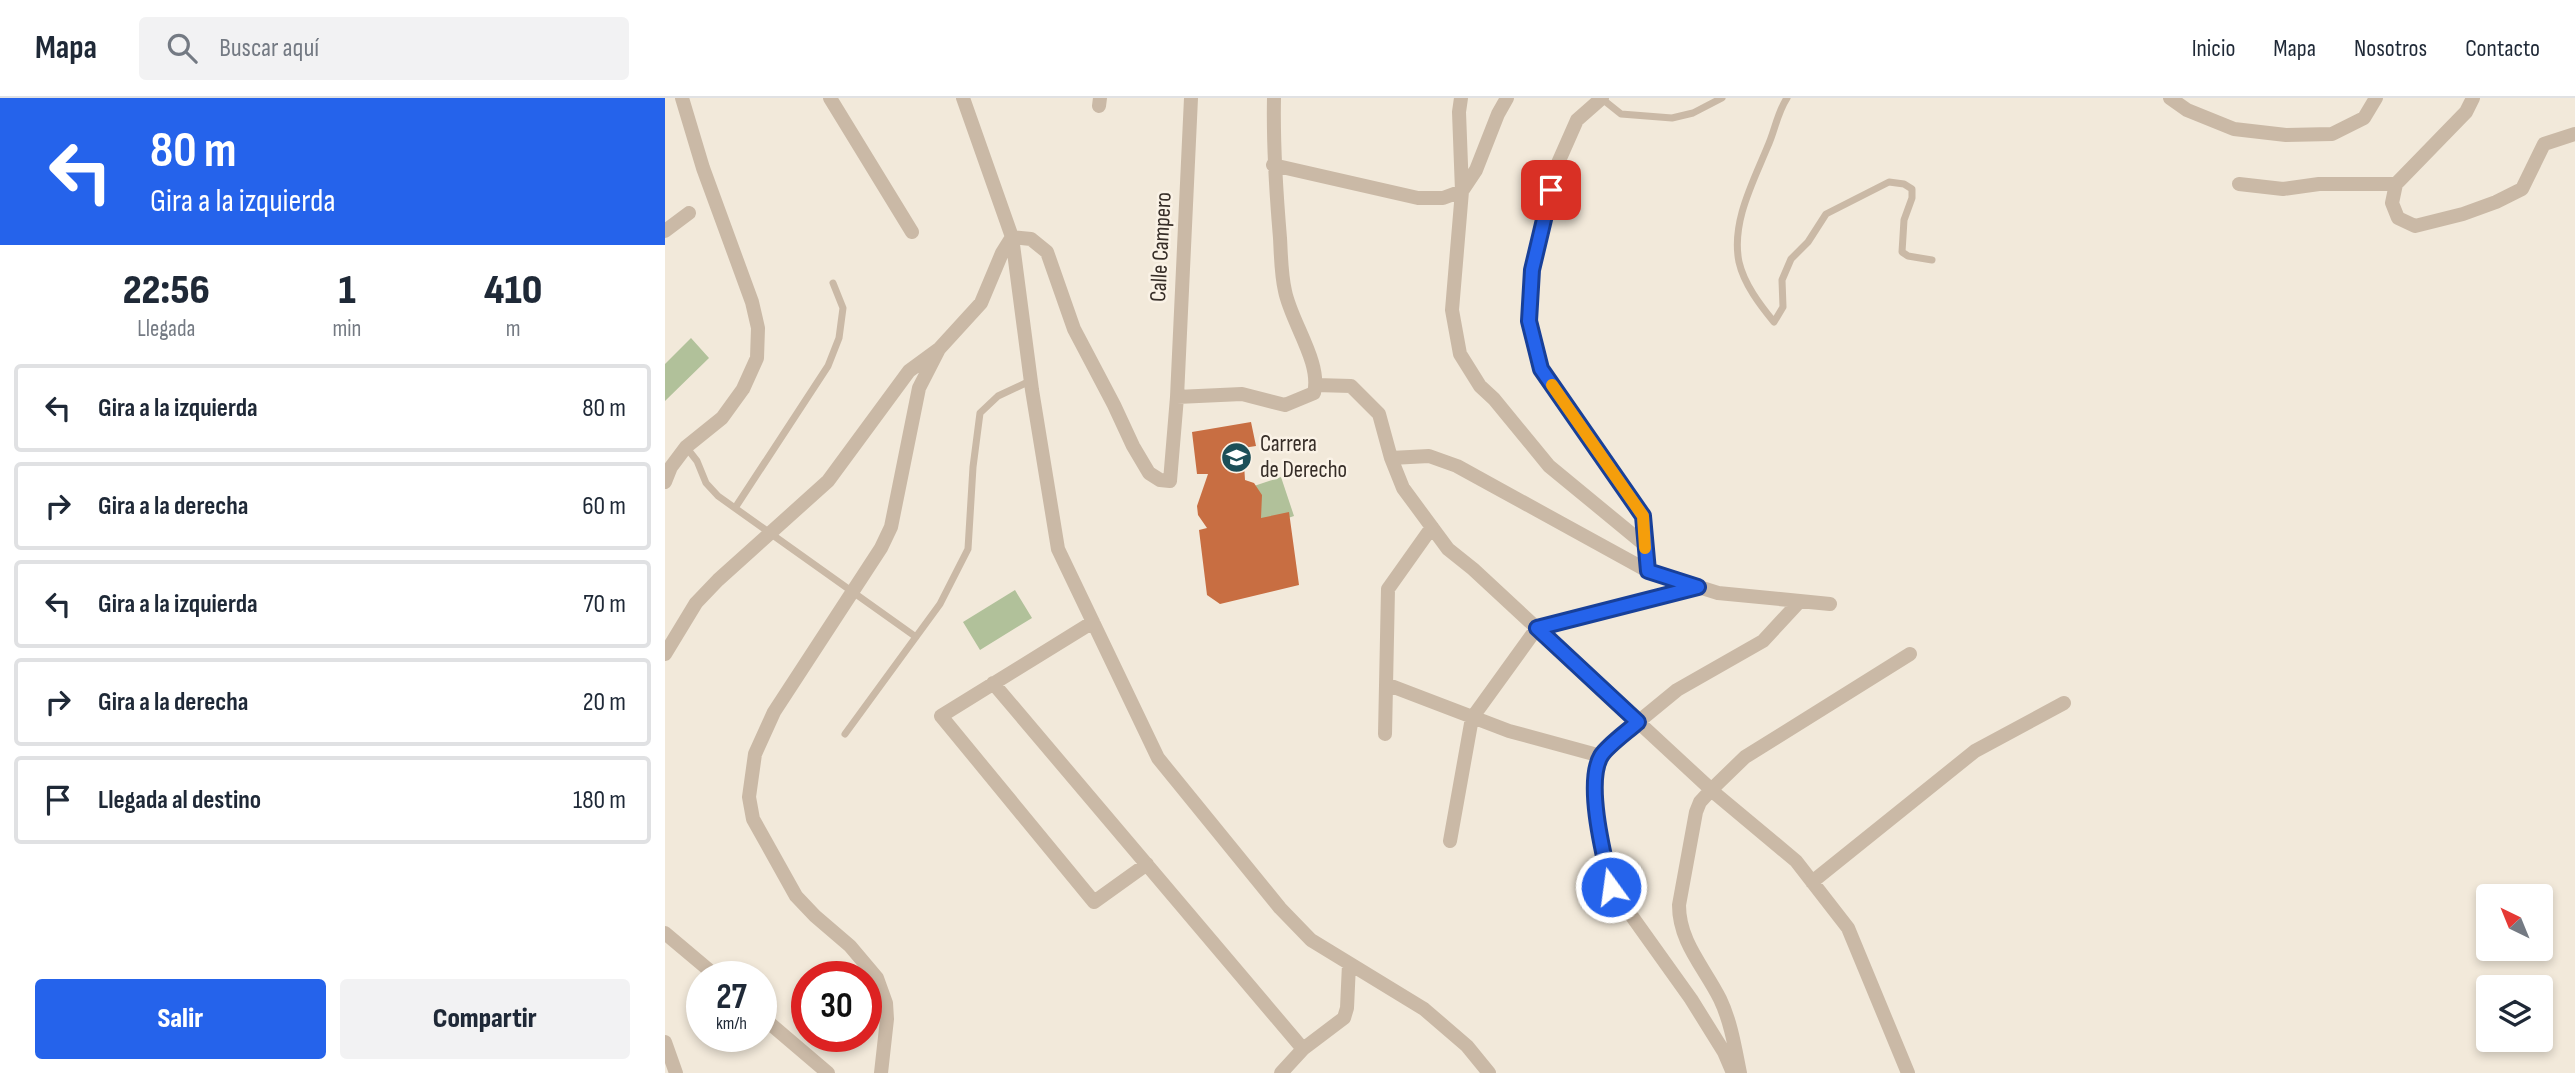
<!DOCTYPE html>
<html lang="es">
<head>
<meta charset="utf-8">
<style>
  :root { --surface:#fff; --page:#f2f2f3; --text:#1f2937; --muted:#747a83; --line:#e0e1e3; --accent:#2563eb }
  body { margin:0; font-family:"Sofia Sans Condensed",sans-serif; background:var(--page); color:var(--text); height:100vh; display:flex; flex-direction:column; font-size:26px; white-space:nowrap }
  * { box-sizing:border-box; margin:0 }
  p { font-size:23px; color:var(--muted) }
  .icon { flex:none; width:38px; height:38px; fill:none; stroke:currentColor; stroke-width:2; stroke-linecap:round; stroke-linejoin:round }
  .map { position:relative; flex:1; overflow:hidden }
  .drawer { display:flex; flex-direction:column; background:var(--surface); width:665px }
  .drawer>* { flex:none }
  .guide { background:#2563eb; color:#fff; overflow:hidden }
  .needle { width:46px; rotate:317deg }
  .buttons { position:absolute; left:1811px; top:786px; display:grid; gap:14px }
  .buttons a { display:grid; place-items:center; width:77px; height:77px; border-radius:7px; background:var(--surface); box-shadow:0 4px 10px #0003; font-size:35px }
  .speed { position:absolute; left:21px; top:863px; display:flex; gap:14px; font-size:35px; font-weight:700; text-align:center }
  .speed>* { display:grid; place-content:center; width:91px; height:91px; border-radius:50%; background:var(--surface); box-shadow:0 4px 10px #0003; line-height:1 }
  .speed small { font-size:18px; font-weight:400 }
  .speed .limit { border:10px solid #d22; background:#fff; color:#111 }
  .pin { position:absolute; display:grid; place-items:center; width:60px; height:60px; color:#fff; margin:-30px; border-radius:14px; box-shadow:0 4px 10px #0006 }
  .me { position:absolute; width:77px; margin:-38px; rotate:346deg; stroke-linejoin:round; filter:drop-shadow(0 0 5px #0008) }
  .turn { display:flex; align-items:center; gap:24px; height:147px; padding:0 35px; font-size:32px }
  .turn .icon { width:91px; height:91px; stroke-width:2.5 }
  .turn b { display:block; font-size:49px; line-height:60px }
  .eta { display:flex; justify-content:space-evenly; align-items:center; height:119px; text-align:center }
  .eta b { font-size:42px; font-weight:800; line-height:49px }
  .action { display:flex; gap:14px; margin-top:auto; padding:14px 35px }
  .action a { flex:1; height:80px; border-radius:7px; background:var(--accent); color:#fff; font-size:28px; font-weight:800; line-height:80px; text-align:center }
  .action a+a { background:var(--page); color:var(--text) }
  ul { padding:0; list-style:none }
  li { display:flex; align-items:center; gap:21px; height:88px; margin:0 14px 10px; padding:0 21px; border:4px solid var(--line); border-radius:7px }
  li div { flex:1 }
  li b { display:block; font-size:26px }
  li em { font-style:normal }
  header { display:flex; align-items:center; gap:42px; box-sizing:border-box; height:98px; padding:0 35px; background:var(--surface); border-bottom:2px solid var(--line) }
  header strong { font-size:33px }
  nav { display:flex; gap:38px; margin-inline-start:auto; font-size:24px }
  .search { width:490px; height:63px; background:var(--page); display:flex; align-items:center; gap:18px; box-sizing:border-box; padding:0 24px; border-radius:7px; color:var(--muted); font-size:26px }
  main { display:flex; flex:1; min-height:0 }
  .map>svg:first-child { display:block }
</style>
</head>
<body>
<header>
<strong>Mapa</strong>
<div class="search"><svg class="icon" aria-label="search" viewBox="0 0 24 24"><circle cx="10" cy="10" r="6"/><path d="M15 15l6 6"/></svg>Buscar aquí</div>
<nav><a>Inicio</a><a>Mapa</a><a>Nosotros</a><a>Contacto</a></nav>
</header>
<main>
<section class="drawer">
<div class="guide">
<div class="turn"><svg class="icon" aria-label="left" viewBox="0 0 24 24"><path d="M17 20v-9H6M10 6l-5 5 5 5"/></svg><div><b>80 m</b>Gira a la izquierda</div></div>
</div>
<div class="eta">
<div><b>22:56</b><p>Llegada</p></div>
<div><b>1</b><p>min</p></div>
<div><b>410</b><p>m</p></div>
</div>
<ul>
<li><svg class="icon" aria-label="left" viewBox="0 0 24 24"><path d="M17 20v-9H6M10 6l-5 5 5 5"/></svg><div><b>Gira a la izquierda</b></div><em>80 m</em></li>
<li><svg class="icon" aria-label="right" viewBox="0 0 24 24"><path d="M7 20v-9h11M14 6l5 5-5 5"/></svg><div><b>Gira a la derecha</b></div><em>60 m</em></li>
<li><svg class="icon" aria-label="left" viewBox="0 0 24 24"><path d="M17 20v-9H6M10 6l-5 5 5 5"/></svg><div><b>Gira a la izquierda</b></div><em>70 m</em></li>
<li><svg class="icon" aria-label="right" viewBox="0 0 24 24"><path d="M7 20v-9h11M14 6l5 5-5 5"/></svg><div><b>Gira a la derecha</b></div><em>20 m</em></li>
<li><svg class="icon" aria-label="arrive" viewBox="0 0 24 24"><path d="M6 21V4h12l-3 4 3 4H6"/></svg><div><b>Llegada al destino</b></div><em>180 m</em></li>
</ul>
<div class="action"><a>Salir</a><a>Compartir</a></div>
</section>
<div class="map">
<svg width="1910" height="975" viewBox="0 0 1910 975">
  <rect width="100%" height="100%" fill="#f2e9da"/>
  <path fill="#b1c19a" d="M26 240 44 260 0 303V266Z
    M616 379 629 418 566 439 553 400Z
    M350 492 367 520 315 552 298 524Z"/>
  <path fill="#c86e42" d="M586 324 591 348 578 350 580 382 589 385 597 397 596 420 624 414 634 487 555 506 542 497 534 432 542 430 533 417 532 408 543 376H532L527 334Z"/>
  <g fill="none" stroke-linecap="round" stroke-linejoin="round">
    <path stroke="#cab9a6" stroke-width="7" d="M936 0 956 16 1007 20 1028 15 1057 0
      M1122 0C1112 15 1110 33 1102 50 1088 84 1066 125 1074 164 1079 186 1095 207 1109 224L1118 209 1117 182 1126 161 1143 144 1161 116 1224 84 1239 86 1247 91V100L1239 122 1237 154 1243 158 1267 162
      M21 349 32 363 41 385 53 398 251 539
      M70 410 163 268 174 240 178 210 168 185
      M180 636 275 506 303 451 308 369 315 315 333 298 365 283"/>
    <path stroke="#cab9a6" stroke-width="14" d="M165 0 247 134
      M298 0 347 139 367 292 393 451 493 660 615 810 646 842 759 911 802 948 824 975
      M796 0 794 14 797 93 787 212 795 256 815 288 829 301 884 368 980 447
      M937 0 912 22 893 65 867 172 864 223 876 271 978 418 983 473
      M1505 0 1522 12 1569 31 1621 37 1667 36 1699 20 1711 0
      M1808 0 1801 14 1731 86 1727 105 1733 120 1750 128 1798 116 1831 104 1857 91 1879 46 1910 36
      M434 8 435 0
      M608 67 753 100H778L797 93 811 72 833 16 842 0
      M1574 86 1618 91 1654 86H1731
      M0 133 24 115
      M347 139 366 141 382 154 409 231 449 307 468 348 484 375 495 382 505 383 512 299 526 0
      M651 287 686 288 714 316 726 360 738 390 783 451 808 471 1052 697 1131 763 1183 830 1243 975
      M512 299 577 296 620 307 649 295C657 265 626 224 620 193 616 176 616 157 615 140 611 93 608 47 609 0
      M726 360 764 358 792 368 983 473 1053 495 1165 506
      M0 384 6 369 21 349 57 320 78 291 92 260 93 230 87 204 38 70 17 0
      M428 524 276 618 429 804 482 766
      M0 556 31 505 53 482 163 383 244 273 274 251 316 205 337 155 347 139
      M328 585 638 951
      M721 586 844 633 936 658
      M720 636 723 491 767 429
      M785 743 807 620 872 530 1032 489
      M1147 784 1310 653 1399 605
      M0 835 51 878
      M96 918 163 975
      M0 944 11 975
      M216 975 222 921 221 905 212 880 185 848 150 818 131 798 88 721 84 699 90 656 109 614 216 450 226 429 254 290 274 251
      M616 975 638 951 679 920 682 910 684 866
      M1068 975 1059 954 1026 901 946 789 936 747 929 691 936 658 973 624 1012 592 1098 543 1135 503
      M1075 975C1070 950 1066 924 1055 901 1039 869 1014 844 1014 807L1031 714 1035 704 1046 692 1080 659 1245 556"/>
  </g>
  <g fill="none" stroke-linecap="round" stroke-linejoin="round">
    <defs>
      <path id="route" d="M886 92 867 172 864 223 876 271 978 418 983 473 1033 489 872 530 973 624C963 633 942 648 936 658 920 685 939 759 946 789"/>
    </defs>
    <use href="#route" stroke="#184099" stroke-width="18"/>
    <use href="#route" stroke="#2563eb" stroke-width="12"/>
    <path stroke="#f59e0b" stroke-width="12" d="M887 287 978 418 980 450"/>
  </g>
  <defs>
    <symbol id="university-disc" viewBox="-11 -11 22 22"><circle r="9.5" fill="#1c4f58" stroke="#faf2e6"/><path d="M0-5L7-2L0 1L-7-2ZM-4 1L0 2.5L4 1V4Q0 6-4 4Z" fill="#fff"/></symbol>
  </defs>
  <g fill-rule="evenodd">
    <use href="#university-disc" x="554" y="342" width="35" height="35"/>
  </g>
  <g text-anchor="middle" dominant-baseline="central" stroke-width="5" stroke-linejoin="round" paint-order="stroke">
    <g font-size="23" fill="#362d27" stroke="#faf2e6">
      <text transform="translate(496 149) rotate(-87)">Calle Campero</text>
    </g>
    <g font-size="23" fill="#362d27" stroke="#faf2e6" text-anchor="start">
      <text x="595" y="346">Carrera<tspan x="595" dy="26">de Derecho</tspan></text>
    </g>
  </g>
</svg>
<div class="buttons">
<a><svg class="needle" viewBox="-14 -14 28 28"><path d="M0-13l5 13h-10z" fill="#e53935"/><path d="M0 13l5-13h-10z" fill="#747a83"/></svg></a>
<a><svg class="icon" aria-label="layers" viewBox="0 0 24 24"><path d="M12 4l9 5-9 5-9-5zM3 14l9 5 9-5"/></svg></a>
</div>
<div class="speed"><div>27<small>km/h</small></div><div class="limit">30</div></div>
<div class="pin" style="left:886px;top:92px;background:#d93025"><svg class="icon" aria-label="arrive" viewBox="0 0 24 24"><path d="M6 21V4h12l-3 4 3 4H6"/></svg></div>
<svg class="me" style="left:946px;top:789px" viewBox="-20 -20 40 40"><circle r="17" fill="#2563eb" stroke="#fff" stroke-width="3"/><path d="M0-11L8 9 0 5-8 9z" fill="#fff"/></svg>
</div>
</main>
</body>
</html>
